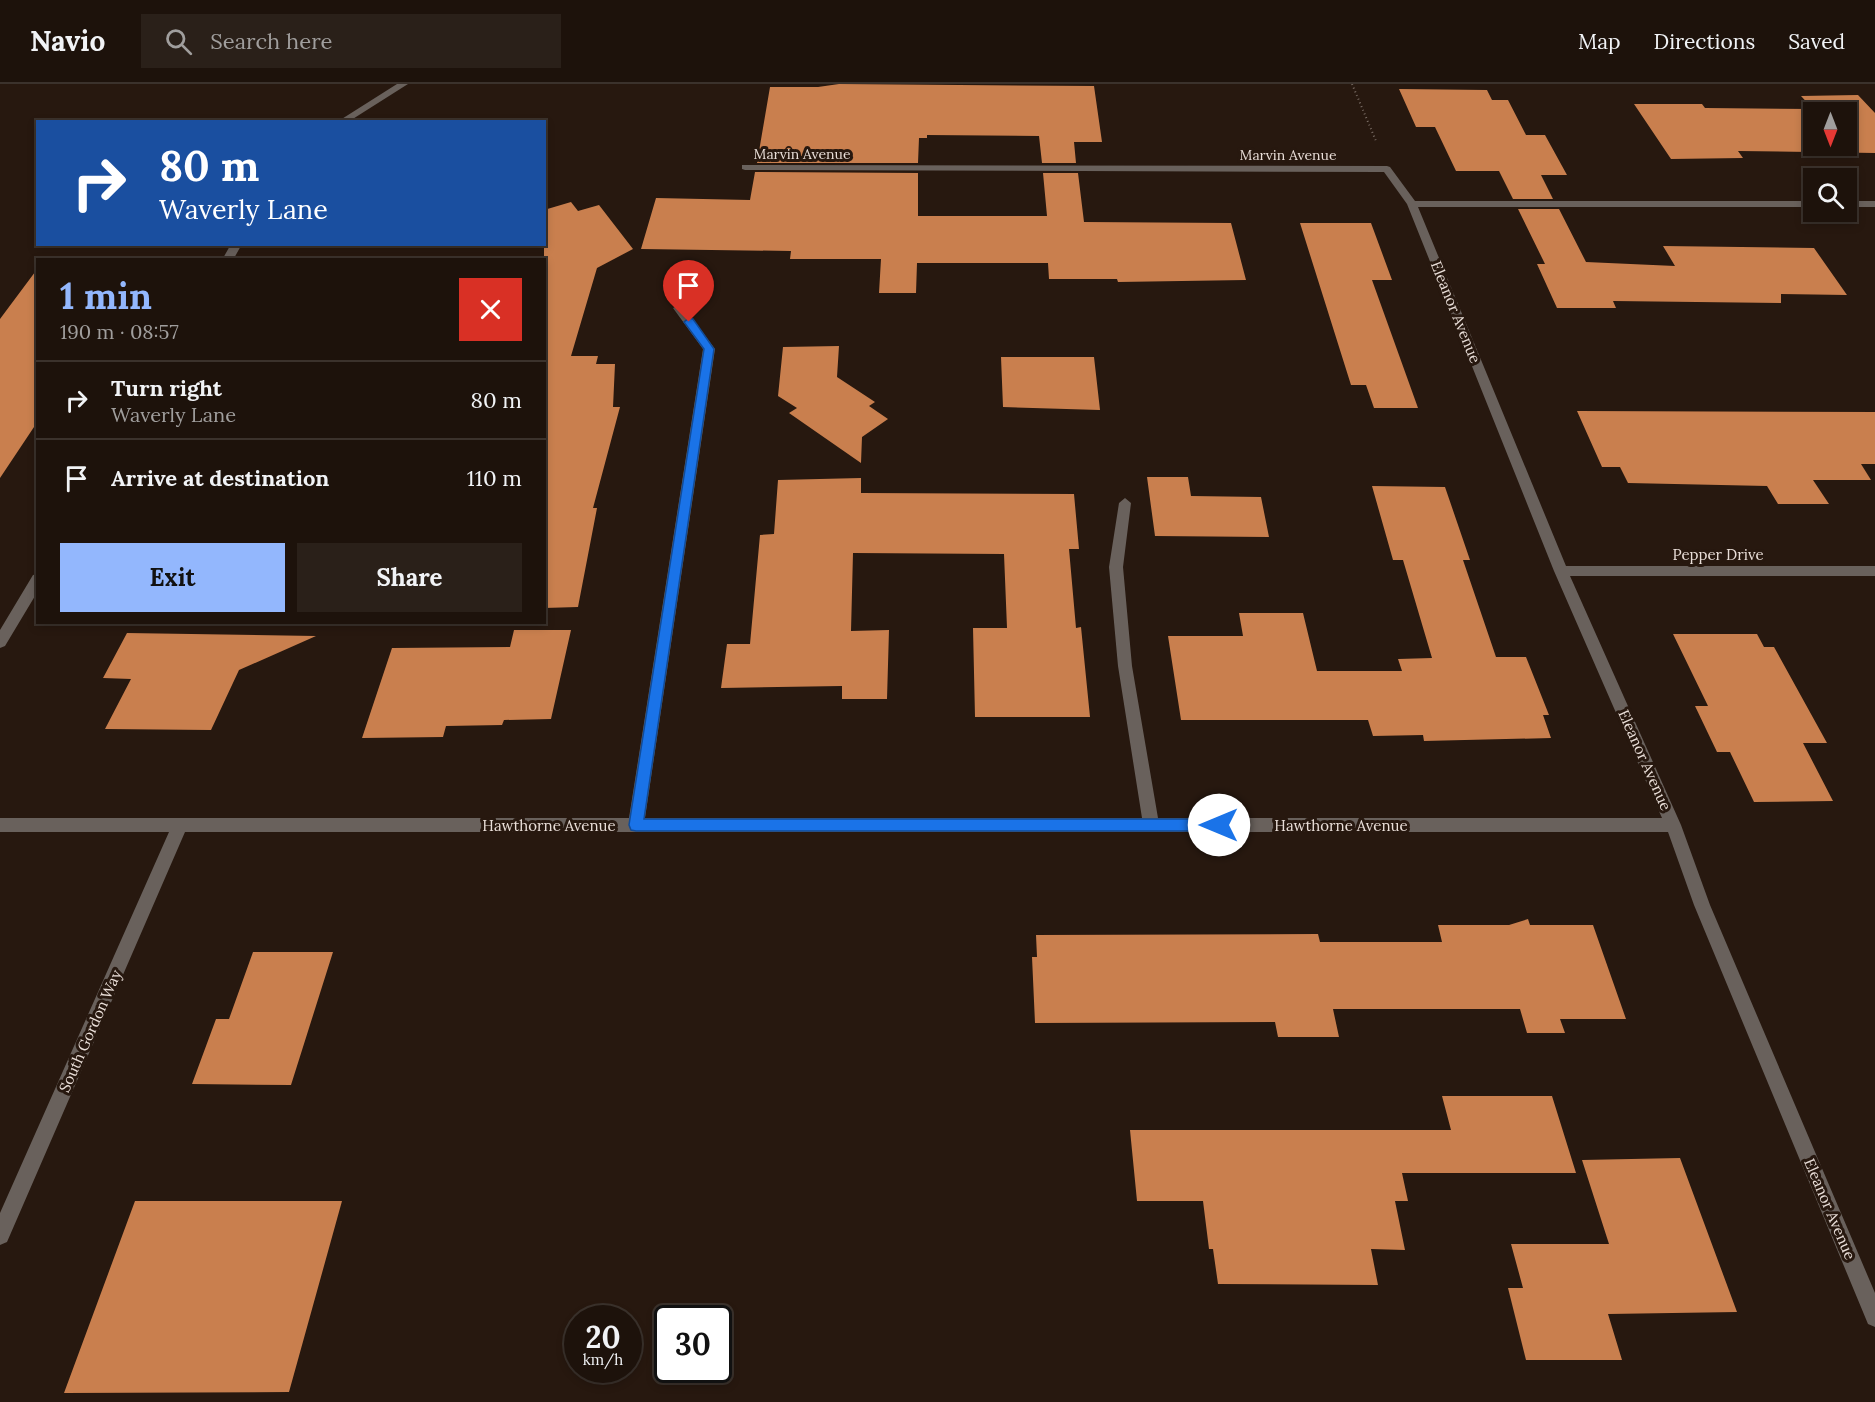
<!DOCTYPE html>
<html lang="en">
<head>
<meta charset="utf-8">
<style>
  :root { --surface:#1d120b; --page:#2a2019; --text:#f1f3f6; --muted:#a09e9d; --line:#3b322c; --accent:#93b7fd }
  body { margin:0; font-family:Lora,serif; background:var(--page); color:var(--text); height:100vh; display:flex; flex-direction:column; font-size:22px; white-space:nowrap }
  * { box-sizing:border-box; margin:0 }
  p { font-size:20px; color:var(--muted) }
  .icon { flex:none; width:33px; height:33px; fill:none; stroke:currentColor; stroke-width:2; stroke-linecap:round; stroke-linejoin:round }
  .map { position:relative; flex:1; overflow:hidden }
  .panel { position:absolute; left:36px; top:174px; width:510px; height:366px; display:flex; flex-direction:column; background:var(--surface); border-radius:0px; box-shadow:0 3px 9px #0003,0 0 0 2px var(--line) }
  .panel>* { flex:none }
  .hud { position:absolute; left:36px; top:36px; width:510px; height:126px; border-radius:0px; box-shadow:0 3px 9px #0003,0 0 0 2px var(--line); background:#1a4fa0; color:#fff; overflow:hidden }
  .needle { width:39px; rotate:180deg }
  .buttons { position:absolute; left:1803px; top:18px; display:grid; gap:12px }
  .buttons a { display:grid; place-items:center; width:54px; height:54px; border-radius:0px; background:var(--surface); box-shadow:0 3px 9px #0003,0 0 0 2px var(--line); font-size:30px }
  .speed { position:absolute; left:564px; top:1221px; display:flex; gap:12px; font-size:30px; font-weight:700; text-align:center }
  .speed>* { display:grid; place-content:center; width:78px; height:78px; border-radius:50%; background:var(--surface); box-shadow:0 3px 9px #0003,0 0 0 2px var(--line); line-height:1 }
  .speed small { font-size:15px; font-weight:400 }
  .speed .limit { border:3px solid #111; border-radius:9px; background:#fff; color:#111 }
  .pin { position:absolute; display:grid; place-items:center; width:51px; height:51px; color:#fff; margin:-62px -26px; border-radius:50% 50% 50% 0; rotate:-45deg; box-shadow:0 0 6px #0007 }
  .pin .icon { rotate:45deg }
  .me { position:absolute; width:66px; margin:-33px; rotate:270deg; stroke-linejoin:round; filter:drop-shadow(0 0 4px #0008) }
  .turn { display:flex; align-items:center; gap:21px; height:126px; padding:0 24px; font-size:27px }
  .turn .icon { width:78px; height:78px; stroke-width:2.5 }
  .turn b { display:block; font-size:42px; line-height:51px }
  .round { display:grid; place-items:center; flex:none; width:63px; height:63px; border-radius:0px; background:var(--page) }
  .headline { display:flex; align-items:center; justify-content:space-between; height:102px; padding:0 24px }
  h1 { font-size:36px; font-weight:800; line-height:45px; color:var(--accent) }
  .button { display:flex; gap:12px; margin-top:auto; padding:12px 24px }
  .button a { flex:1; height:69px; border-radius:0px; background:var(--accent); color:#111; font-size:24px; font-weight:800; line-height:69px; text-align:center }
  .button a+a { background:var(--page); color:var(--text) }
  ul { padding:0; list-style:none }
  li { display:flex; align-items:center; gap:18px; height:78px; padding:0 24px; border-top:2px solid var(--line) }
  li div { flex:1 }
  li b { display:block; font-size:22px }
  li em { font-style:normal }
  header { display:flex; align-items:center; gap:36px; box-sizing:border-box; height:84px; padding:0 30px; background:var(--surface); border-bottom:2px solid var(--line) }
  header strong { font-size:28px }
  nav { display:flex; gap:33px; margin-inline-start:auto; font-size:21px }
  .search { width:420px; height:54px; background:var(--page); display:flex; align-items:center; gap:15px; box-sizing:border-box; padding:0 21px; border-radius:0px; color:var(--muted); font-size:22px }
  .map>svg:first-child { display:block }
</style>
</head>
<body>
<header>
<strong>Navio</strong>
<div class="search"><svg class="icon" aria-label="search" viewBox="0 0 24 24"><circle cx="10" cy="10" r="6"/><path d="M15 15l6 6"/></svg>Search here</div>
<nav><a>Map</a><a>Directions</a><a>Saved</a></nav>
</header>
<div class="map">
<svg width="1875" height="1318" viewBox="0 0 1875 1318">
  <rect width="100%" height="100%" fill="#27180f"/>
  <path fill="#c97f4e" fill-rule="evenodd" d="M839 0 1094 2 1102 58H1074L1076 79H1042L1039 52 927 51V54H919L918 79H757L770 3H818Z
    M1399 5 1487 6 1492 16H1508L1526 51H1545L1567 91H1541L1553 115H1513L1499 87H1456L1435 43H1416Z
    M1858 11 1875 29V69L1738 67 1743 74 1671 75 1634 20H1702L1705 24 1813 25 1801 12ZM1814 28H1846V62H1814Z
    M755 88 918 89V132H1047L1043 89H1078L1084 138 1231 139 1246 196 1118 198 1117 195H1049L1048 179H917L916 209H879L881 175H790L791 167 641 165 656 114 750 116Z
    M571 118 578 127 599 121 633 165 597 184 571 272H598L596 280H615L613 323H620L593 424H597L578 523 544 524V126Z
    M1518 125H1559L1586 178 1675 182 1663 162 1814 164 1847 211 1781 210V219L1613 217 1616 224H1557L1537 180H1545Z
    M1300 139H1371L1392 196H1372L1418 324H1374L1366 301H1351Z
    M38 184V337L0 394V235Z
    M839 262 837 293 875 318 869 322 888 335 862 353 861 379 789 329 797 324 778 312 783 263Z
    M1001 273H1094L1100 326 1003 323Z
    M1577 327 1875 328V380H1861L1871 396H1813L1829 420H1778L1767 402 1628 399 1620 383H1602Z
    M1147 393H1188L1191 412 1261 413 1269 453 1155 452Z
    M861 394V409L1074 410 1079 465H1069L1076 544 1081 543 1090 633H975L973 544H1007L1004 470 853 469 851 547 889 546 887 615H842V602L721 604 727 560H750L760 451 774 450 778 396Z
    M1372 402 1445 403 1470 476H1463L1496 573H1526L1549 631H1543L1551 654 1424 657 1423 651 1373 652 1368 636H1181L1168 552H1243L1239 529H1303L1317 587H1402L1398 575 1432 574 1403 476H1393Z
    M514 546H571L551 635 504 636 502 641 446 642 443 653 362 654 392 564 510 563Z
    M127 549 316 552 239 586 211 646 105 645 131 595 103 594Z
    M1673 550H1757L1764 563H1774L1827 659H1803L1833 717 1754 718 1730 668H1717L1695 622H1708Z
    M1528 835 1530 841H1593L1626 935H1560L1565 949H1527L1520 925H1333L1339 953H1278L1275 938 1035 939 1032 873H1037L1036 851 1318 850 1320 858H1442L1438 841H1509Z
    M253 868H333L291 1001 192 1000 216 935H229Z
    M1442 1012H1552L1576 1089H1402L1408 1117H1395L1405 1166 1371 1165 1378 1201 1218 1200 1213 1165H1209L1203 1117H1137L1130 1046H1451Z
    M1680 1074 1737 1228 1608 1230 1622 1276H1526L1508 1204H1523L1511 1160H1609L1582 1076Z
    M135 1117H342L289 1308 64 1309Z"/>
  <g fill="none" stroke-linecap="round" stroke-linejoin="round">
    <path stroke="#796c64" stroke-width="2" stroke-dasharray="1 3" stroke-linecap="butt" d="M1352 0 1376 57"/>
    <path fill="#69615c" fill-rule="evenodd" d="M397 0H408L348 38H337Z
      M742 81 1387 82 1390 83 1415 117H1814V123H1418L1566 482H1875V492H1570L1681 741 1710 821 1875 1209V1243L1868 1240 1694 821 1668 748H185L7 1158 0 1161V1129L169 748H0V734H629L703 265 673 224 679 221 683 222 715 265 645 734H1142L1118 582 1109 483 1119 419 1125 414 1131 419 1123 483 1132 582 1158 734H1662L1554 487 1407 120 1384 88 745 86 742 85Z
      M1846 117H1875V123H1846Z
      M231 160H242L233 176H222Z
      M38 490V507L5 562 0 564V546L33 491Z"/>
  </g>
  <path fill="#1a73e8" stroke="#114b97" stroke-width="1.5" d="M689 234 693 235 714 265 644 735H1219L1224 737 1226 741 1224 745 1219 747H636L631 746 629 741 704 265 684 238Z"/>
  <g text-anchor="middle" dominant-baseline="central" stroke-width="6" stroke-linejoin="round" paint-order="stroke">
    <g font-size="14" fill="#eadfd9" stroke="#27180f">
      <text x="802" y="70">Marvin Avenue</text>
      <text x="1288" y="71">Marvin Avenue</text>
    </g>
    <g font-size="15" fill="#eadfd9" stroke="#27180f">
      <text transform="translate(1456 228) rotate(68)">Eleanor Avenue</text>
      <text x="1718" y="470">Pepper Drive</text>
      <text transform="translate(1645 676) rotate(66)">Eleanor Avenue</text>
      <text x="549" y="741">Hawthorne Avenue</text>
      <text x="1341" y="741">Hawthorne Avenue</text>
      <text transform="translate(90 947) rotate(-66)">South Gordon Way</text>
      <text transform="translate(1830 1125) rotate(67)">Eleanor Avenue</text>
    </g>
  </g>
</svg>
<div class="buttons">
<a><svg class="needle" viewBox="-14 -14 28 28"><path d="M0-13l5 13h-10z" fill="#e53935"/><path d="M0 13l5-13h-10z" fill="#a09e9d"/></svg></a>
<a><svg class="icon" aria-label="search" viewBox="0 0 24 24"><circle cx="10" cy="10" r="6"/><path d="M15 15l6 6"/></svg></a>
</div>
<div class="speed"><div>20<small>km/h</small></div><div class="limit">30</div></div>
<div class="pin" style="left:689px;top:238px;background:#d93025"><svg class="icon" aria-label="arrive" viewBox="0 0 24 24"><path d="M6 21V4h12l-3 4 3 4H6"/></svg></div>
<svg class="me" style="left:1219px;top:741px" viewBox="-20 -20 40 40"><circle r="19" fill="#fff"/><path d="M0-13L10 11 0 6-10 11z" fill="#1a73e8"/></svg>
<div class="hud">
<div class="turn"><svg class="icon" aria-label="right" viewBox="0 0 24 24"><path d="M7 20v-9h11M14 6l5 5-5 5"/></svg><div><b>80 m</b>Waverly Lane</div></div>
</div>
<section class="panel">
<div class="headline"><div><h1>1 min</h1><p>190 m · 08:57</p></div><a class="round" style="background:#d93025;color:#fff"><svg class="icon" aria-label="close" viewBox="0 0 24 24"><path d="M6 6l12 12M18 6L6 18"/></svg></a></div>
<ul>
<li><svg class="icon" aria-label="right" viewBox="0 0 24 24"><path d="M7 20v-9h11M14 6l5 5-5 5"/></svg><div><b>Turn right</b><p>Waverly Lane</p></div><em>80 m</em></li>
<li><svg class="icon" aria-label="arrive" viewBox="0 0 24 24"><path d="M6 21V4h12l-3 4 3 4H6"/></svg><div><b>Arrive at destination</b></div><em>110 m</em></li>
</ul>
<div class="button"><a>Exit</a><a>Share</a></div>
</section>
</div>
</body>
</html>
